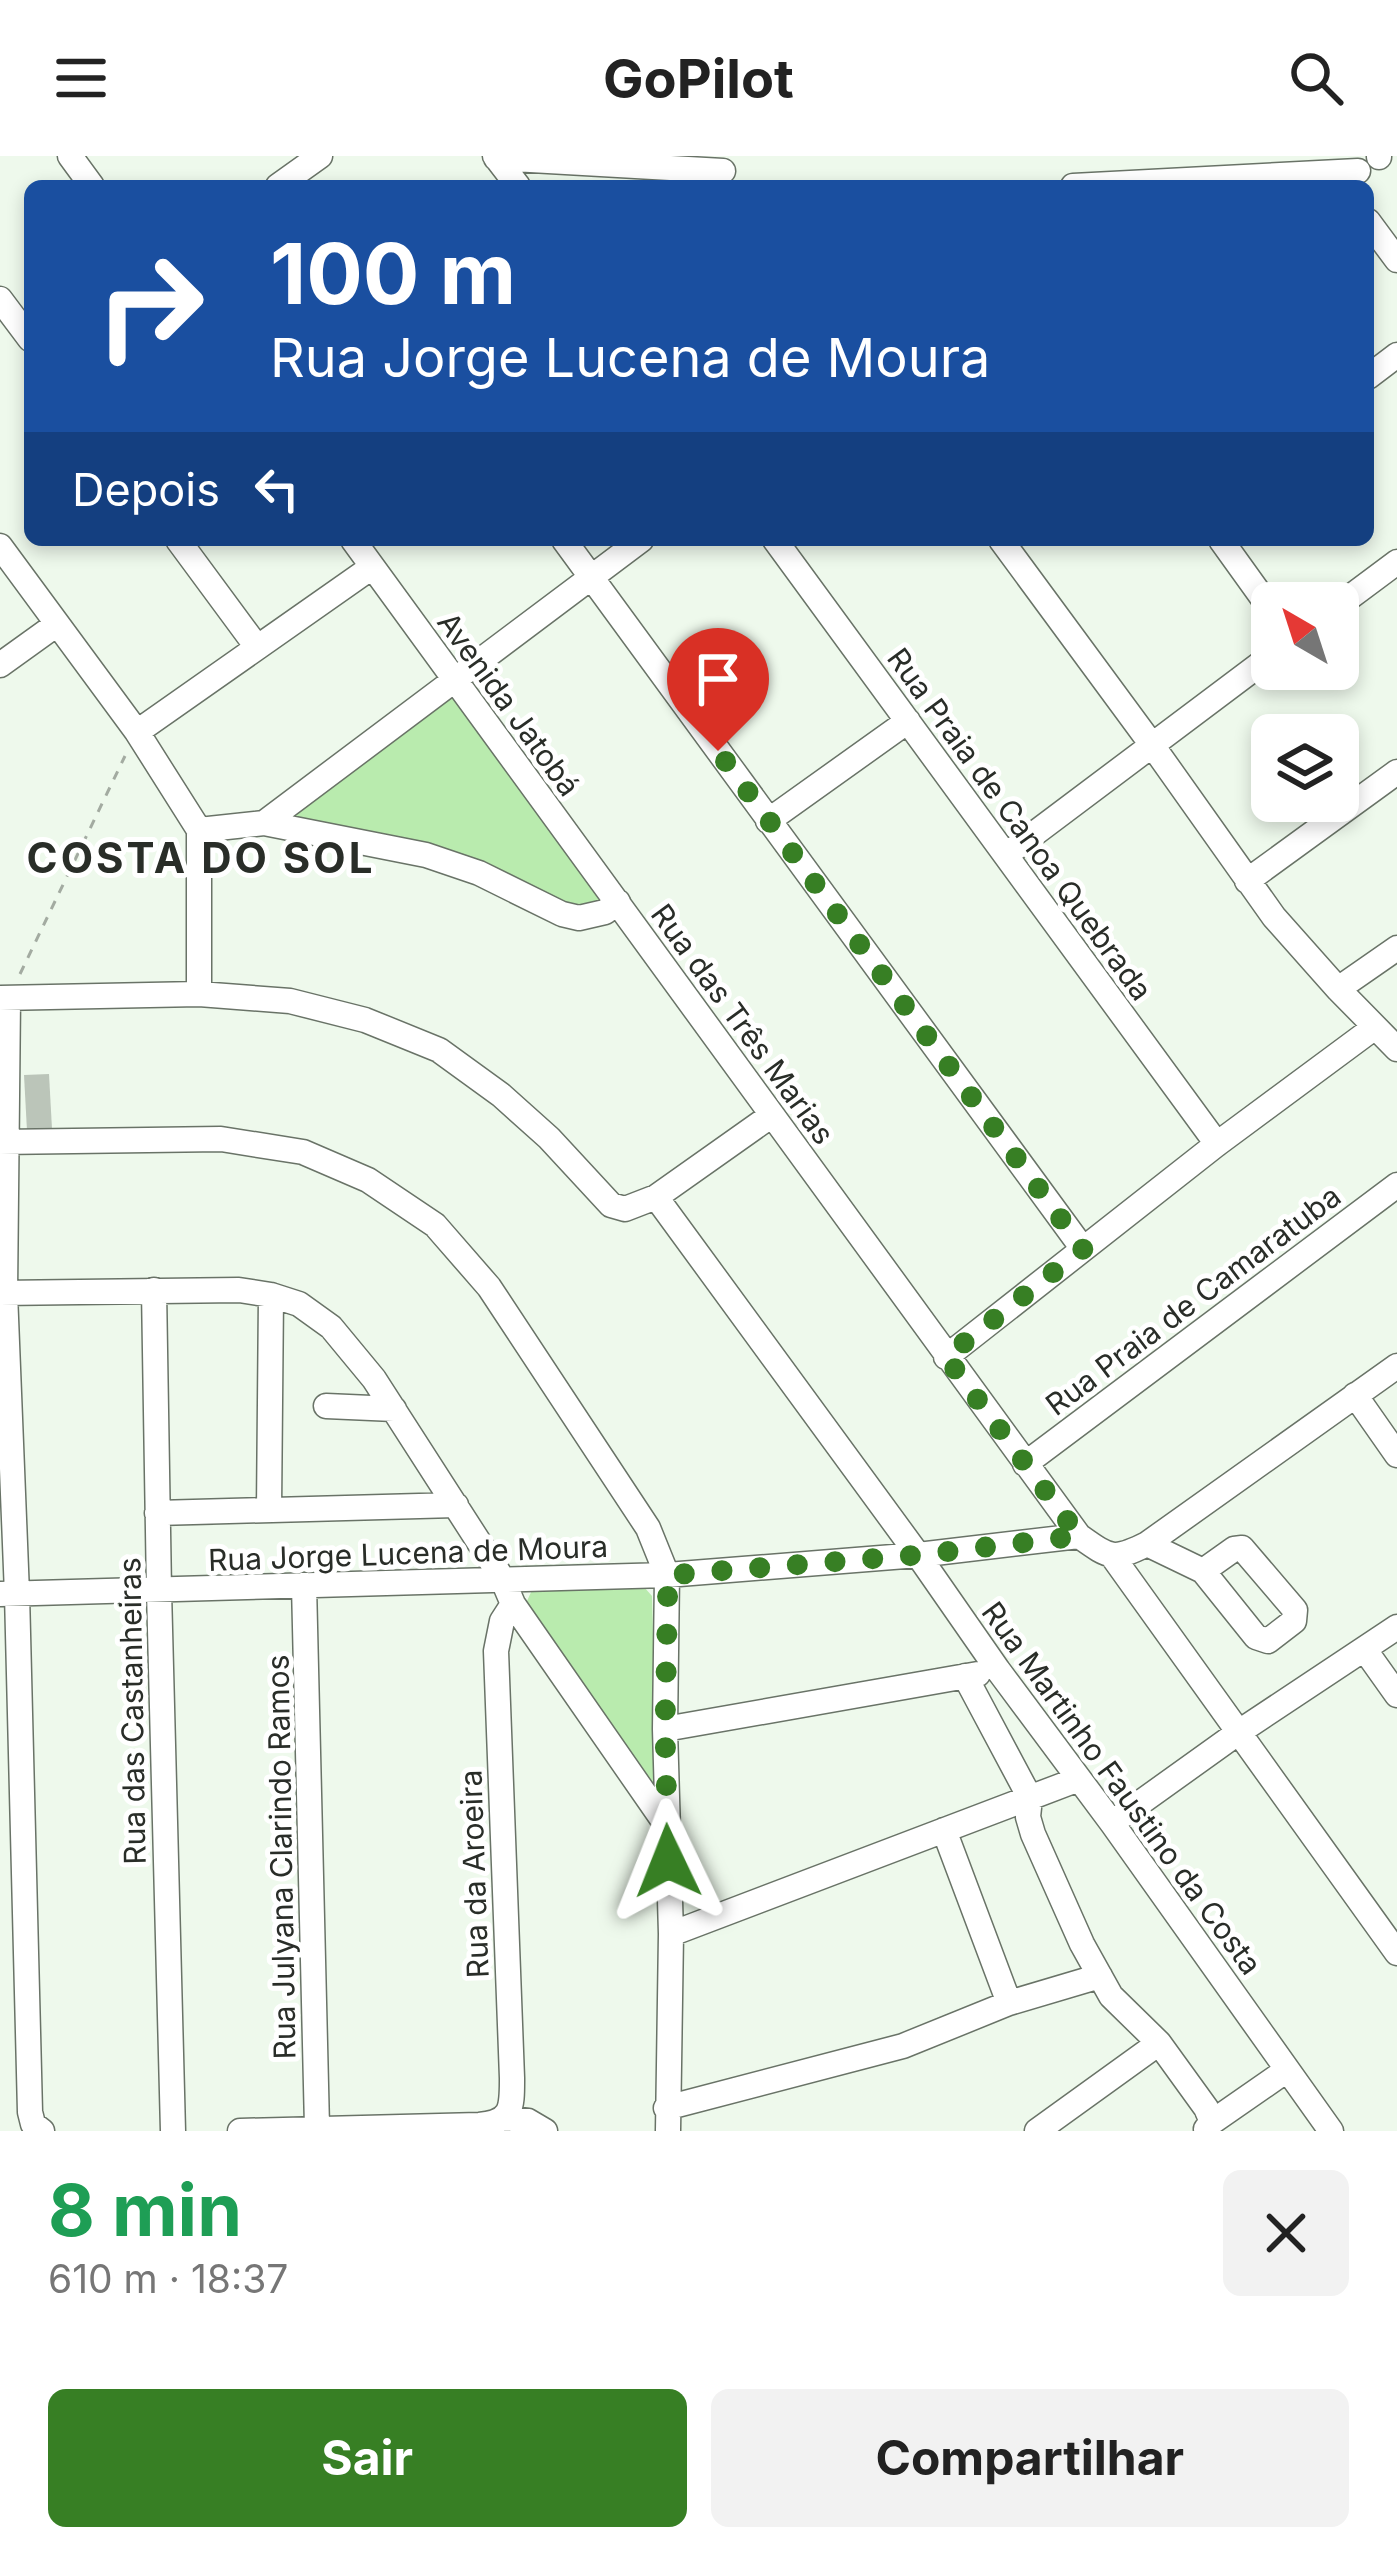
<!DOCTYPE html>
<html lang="pt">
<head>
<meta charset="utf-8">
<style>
  :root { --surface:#fff; --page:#f2f2f2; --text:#222; --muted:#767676; --accent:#377f24 }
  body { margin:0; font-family:Inter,sans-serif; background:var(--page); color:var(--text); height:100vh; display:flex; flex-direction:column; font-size:45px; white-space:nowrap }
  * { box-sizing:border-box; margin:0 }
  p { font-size:39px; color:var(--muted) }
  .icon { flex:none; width:66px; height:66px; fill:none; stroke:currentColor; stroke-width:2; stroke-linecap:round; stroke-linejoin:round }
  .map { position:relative; height:1975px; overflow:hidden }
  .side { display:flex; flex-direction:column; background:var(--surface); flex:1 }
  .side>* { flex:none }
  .guide { position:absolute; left:24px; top:24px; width:1350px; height:366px; border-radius:18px; box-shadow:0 6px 18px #0003; background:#1a4fa0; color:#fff; overflow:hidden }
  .needle { width:78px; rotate:321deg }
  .controls { position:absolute; left:1251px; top:426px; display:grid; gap:24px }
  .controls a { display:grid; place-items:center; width:108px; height:108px; border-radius:18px; background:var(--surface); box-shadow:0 6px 18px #0003; font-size:60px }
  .pin { position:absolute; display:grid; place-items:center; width:102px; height:102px; color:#fff; margin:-123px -51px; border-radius:50% 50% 50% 0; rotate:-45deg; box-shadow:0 0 12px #0007 }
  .pin .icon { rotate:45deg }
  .me { position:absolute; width:132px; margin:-66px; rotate:358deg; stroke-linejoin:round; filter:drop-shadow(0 0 9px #0008) }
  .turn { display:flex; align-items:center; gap:42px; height:252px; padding:0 48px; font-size:54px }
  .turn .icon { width:156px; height:156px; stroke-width:2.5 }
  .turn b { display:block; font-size:84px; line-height:102px }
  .then { display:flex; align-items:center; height:114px; padding:0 48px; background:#0003; gap:24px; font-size:45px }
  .round { display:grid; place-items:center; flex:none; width:126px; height:126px; border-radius:18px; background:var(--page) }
  .head { display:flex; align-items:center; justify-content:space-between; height:204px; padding:0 48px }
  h1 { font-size:72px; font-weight:700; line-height:90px; color:#1e9e55 }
  .button { display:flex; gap:24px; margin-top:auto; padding:24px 48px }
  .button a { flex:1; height:138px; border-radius:18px; background:var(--accent); color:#fff; font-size:48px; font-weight:700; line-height:138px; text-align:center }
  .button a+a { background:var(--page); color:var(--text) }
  header { display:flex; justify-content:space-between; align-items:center; height:156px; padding:0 48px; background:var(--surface); font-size:54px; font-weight:700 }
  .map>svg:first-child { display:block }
</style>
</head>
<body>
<header><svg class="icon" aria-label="menu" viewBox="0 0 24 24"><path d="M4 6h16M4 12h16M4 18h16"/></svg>GoPilot<svg class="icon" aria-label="search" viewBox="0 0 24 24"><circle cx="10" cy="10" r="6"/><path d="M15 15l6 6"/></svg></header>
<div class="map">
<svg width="1397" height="1975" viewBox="0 0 1397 1975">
  <rect width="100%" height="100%" fill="#eef9ec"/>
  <path fill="#b9ebae" d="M453 539 602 745 581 754 291 664 292 654Z
    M644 1431 652 1440 657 1627 653 1630 528 1452 527 1445 532 1434Z"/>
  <path fill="#bbc5b9" d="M49 918 52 973 27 975 24 919Z"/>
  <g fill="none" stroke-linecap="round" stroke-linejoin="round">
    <defs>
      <path id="minor" d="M70 0 92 30
        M495 0 518 30
        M1379 0V1
        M496 2 723 15
        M278 30 320 0
        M1073 30 1358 15
        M1368 65 1397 104
        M0 143 30 183
        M1368 221 1397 199
        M178 384 257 491
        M353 384 1079 1380C1110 1402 1113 1405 1147 1388L1397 1210
        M564 384 1083 1093
        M775 384 1217 988
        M1001 384 1152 589 1274 761 1338 833 1397 893
        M1221 384 1272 455
        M0 390 137 576 199 674V838
        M1338 450 1397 406
        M0 509 57 468
        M137 576 372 411
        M768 665 908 565
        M264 667 641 384
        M199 674 264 667 426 699 479 717 562 758 579 762 605 756 618 746
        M1006 699 1272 499
        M1247 725 1397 616
        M1338 833 1397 792
        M0 842 199 838 290 845 365 864 439 894 501 939 549 982 611 1049 625 1053 656 1041 918 1399 998 1514 1112 1667 1331 1975
        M8 842 5 1137 17 1438 30 1956 33 1968 42 1975
        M0 986 221 983 303 996 368 1024 435 1069 489 1131 648 1372 667 1419 665 1573 671 1778 668 1975
        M656 1041 772 959
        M154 1134 159 1435 173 1975
        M0 1137 239 1134 271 1139 299 1148 331 1171 374 1223 502 1422 513 1448 665 1667
        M946 1201 1217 988 1375 871
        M1355 1239 1397 1299
        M326 1250 394 1253
        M1025 1308 1397 1029
        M269 1353 271 1139
        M157 1357 456 1349
        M1147 1388 1203 1415 1256 1481 1268 1485 1294 1465 1295 1454 1242 1392 1234 1393 1203 1415
        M1113 1401 1397 1797
        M304 1429 317 1971
        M0 1438 667 1419 918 1399 1079 1380
        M1365 1494 1397 1539
        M965 1520 1030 1642 1028 1661 1033 1678 1082 1788 1111 1840 1159 1887 1206 1952 1212 1966
        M665 1573 978 1518
        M1112 1667 1239 1576 1397 1471
        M944 1674 1009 1847
        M671 1778 1079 1623
        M666 1952 903 1890 1009 1847 1100 1820
        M504 1962 528 1965 545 1975
        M1206 1973 1212 1966 1287 1914
        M240 1975 479 1969C513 1966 512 1951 512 1922L496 1495 502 1465 513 1448
        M1037 1975 1159 1887"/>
    </defs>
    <use href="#minor" stroke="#697367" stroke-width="27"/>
    <path stroke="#a3aba1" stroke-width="3" stroke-dasharray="9 9" stroke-linecap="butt" d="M20 818 125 600"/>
    <use href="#minor" stroke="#fff" stroke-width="24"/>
  </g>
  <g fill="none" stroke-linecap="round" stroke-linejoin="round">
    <path stroke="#377f24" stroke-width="21" stroke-dasharray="0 37.8" d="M668 1705 665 1573 668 1419 919 1399 1079 1380 946 1201 1083 1093 718 595"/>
  </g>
  <g text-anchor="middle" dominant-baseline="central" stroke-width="10" stroke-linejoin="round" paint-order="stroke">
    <g font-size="30" fill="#292d28" stroke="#fff">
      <text transform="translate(509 548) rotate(54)">Avenida Jatobá</text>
      <text transform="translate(1020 668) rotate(54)">Rua Praia de Canoa Quebrada</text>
      <text transform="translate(743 868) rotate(54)">Rua das Três Marias</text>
      <text transform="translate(1193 1144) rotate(-37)">Rua Praia de Camaratuba</text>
      <text transform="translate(408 1397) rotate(-2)">Rua Jorge Lucena de Moura</text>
      <text transform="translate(132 1555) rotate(-91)">Rua das Castanheiras</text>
      <text transform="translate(1122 1632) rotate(54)">Rua Martinho Faustino da Costa</text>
      <text transform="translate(281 1701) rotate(-91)">Rua Julyana Clarindo Ramos</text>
      <text transform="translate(474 1718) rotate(-92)">Rua da Aroeira</text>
    </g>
    <g font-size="42" font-weight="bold" letter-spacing="3" fill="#292d28" stroke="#fff">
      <text x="201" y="701">COSTA DO SOL</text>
    </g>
  </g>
</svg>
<div class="controls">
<a><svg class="needle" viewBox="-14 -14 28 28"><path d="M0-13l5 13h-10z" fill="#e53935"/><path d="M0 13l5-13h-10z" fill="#767676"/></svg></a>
<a><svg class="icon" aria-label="layers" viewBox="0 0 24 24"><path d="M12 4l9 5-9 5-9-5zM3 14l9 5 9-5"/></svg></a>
</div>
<div class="pin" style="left:718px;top:595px;background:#d93025"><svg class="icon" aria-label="arrive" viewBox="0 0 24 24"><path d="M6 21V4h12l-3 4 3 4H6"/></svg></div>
<svg class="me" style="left:668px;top:1705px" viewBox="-20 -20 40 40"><path d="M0-17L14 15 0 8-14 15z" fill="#377f24" stroke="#fff" stroke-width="4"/></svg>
<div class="guide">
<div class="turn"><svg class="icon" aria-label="right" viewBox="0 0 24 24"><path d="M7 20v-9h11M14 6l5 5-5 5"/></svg><div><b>100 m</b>Rua Jorge Lucena de Moura</div></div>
<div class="then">Depois<svg class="icon" aria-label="left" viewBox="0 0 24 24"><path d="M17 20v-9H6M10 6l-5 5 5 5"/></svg></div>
</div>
</div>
<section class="side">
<div class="head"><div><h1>8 min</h1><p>610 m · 18:37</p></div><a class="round"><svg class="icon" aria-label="close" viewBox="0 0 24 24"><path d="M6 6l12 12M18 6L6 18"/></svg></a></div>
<div class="button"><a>Sair</a><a>Compartilhar</a></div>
</section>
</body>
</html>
